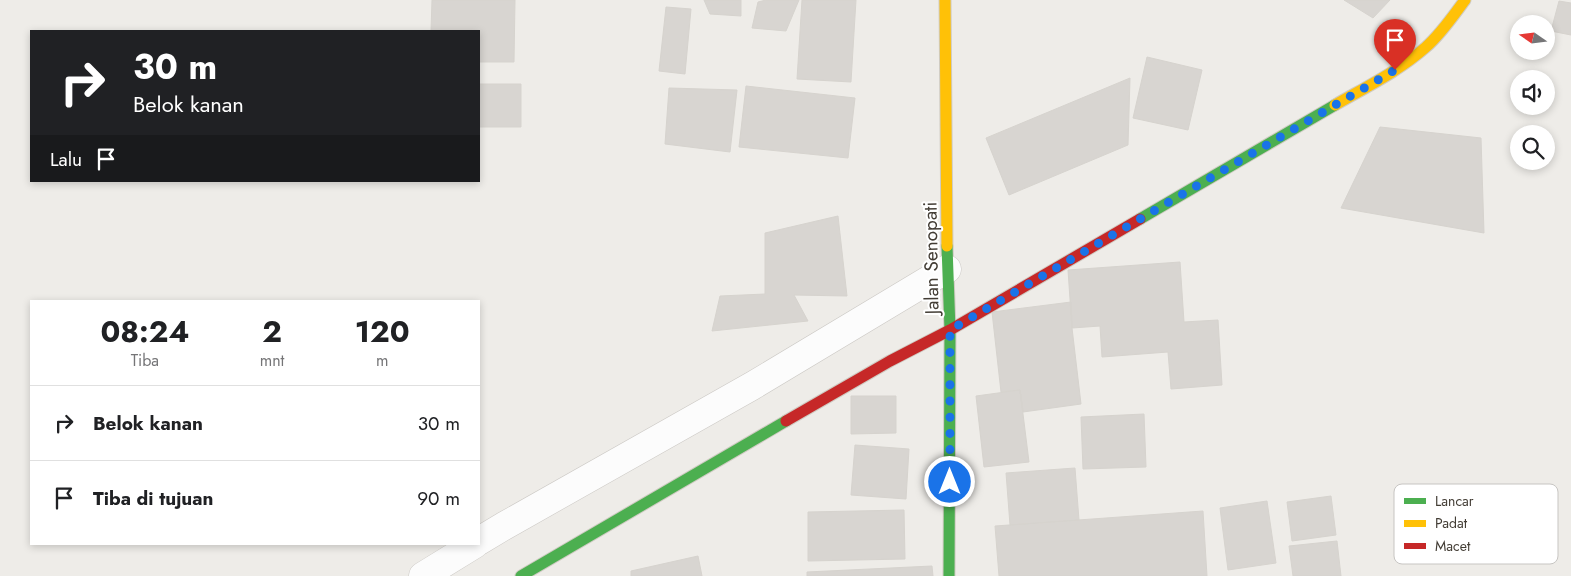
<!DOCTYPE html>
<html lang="id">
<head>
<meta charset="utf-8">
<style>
  :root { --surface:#fff; --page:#f2f2f2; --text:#202124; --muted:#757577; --line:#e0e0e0 }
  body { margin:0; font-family:Jost,sans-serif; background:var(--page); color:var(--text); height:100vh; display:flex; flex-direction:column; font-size:19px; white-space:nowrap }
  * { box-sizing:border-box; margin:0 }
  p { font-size:16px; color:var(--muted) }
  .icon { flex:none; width:28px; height:28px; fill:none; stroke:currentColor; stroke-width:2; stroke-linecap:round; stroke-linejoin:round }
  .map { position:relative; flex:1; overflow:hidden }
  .sheet { position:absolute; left:30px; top:300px; width:450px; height:245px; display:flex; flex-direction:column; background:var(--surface); border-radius:0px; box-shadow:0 2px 8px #0003 }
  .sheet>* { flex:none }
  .top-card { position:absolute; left:30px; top:30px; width:450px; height:152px; border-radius:0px; box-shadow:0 2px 8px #0003; background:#202124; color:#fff; overflow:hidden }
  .needle { width:32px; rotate:284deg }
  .controls { position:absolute; left:1510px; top:15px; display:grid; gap:10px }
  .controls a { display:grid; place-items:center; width:45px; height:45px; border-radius:50%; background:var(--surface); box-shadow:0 2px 8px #0003; font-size:25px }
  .pin { position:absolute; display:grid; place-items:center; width:42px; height:42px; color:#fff; margin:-51px -21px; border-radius:50% 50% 50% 0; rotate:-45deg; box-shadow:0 0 5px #0007 }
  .pin .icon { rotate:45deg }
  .me { position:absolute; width:55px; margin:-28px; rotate:0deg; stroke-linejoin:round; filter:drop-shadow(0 0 4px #0008) }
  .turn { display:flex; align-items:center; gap:18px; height:105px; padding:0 20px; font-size:22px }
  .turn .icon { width:65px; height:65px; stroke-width:2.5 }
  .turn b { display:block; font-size:35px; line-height:42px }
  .then { display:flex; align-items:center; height:48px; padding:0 20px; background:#0003; gap:10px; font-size:19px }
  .eta { display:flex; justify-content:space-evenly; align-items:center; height:85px; text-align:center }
  .eta b { font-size:30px; font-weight:700; line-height:35px }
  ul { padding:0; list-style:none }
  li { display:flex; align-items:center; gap:15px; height:75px; padding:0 20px; border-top:1px solid var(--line) }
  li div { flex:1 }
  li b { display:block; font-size:19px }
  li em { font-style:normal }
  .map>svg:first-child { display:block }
</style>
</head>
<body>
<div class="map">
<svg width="1571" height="576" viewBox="0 0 1571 576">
  <rect width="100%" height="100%" fill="#eeece8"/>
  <path fill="#d8d5d1" stroke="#d6d3ce" d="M432 0H515L514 62H479V31H431Z
    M704 0H741V16L710 14Z
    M766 0H799L786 31 752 28 758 2Z
    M802 0H856L851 82 797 79Z
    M1344 0H1390L1373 18Z
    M1559 1 1571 3V35L1551 31Z
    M666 7 691 9 685 74 659 71Z
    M1147 57 1202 70 1188 130 1133 118Z
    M1130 78 1128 145 1009 195 986 138Z
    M479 84H521V127H479Z
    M746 86 855 98 848 158 739 147Z
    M669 88 737 90 730 152 665 144Z
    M1380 127 1481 138 1484 233 1341 208Z
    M838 216 847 296 794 295 808 321 712 331 720 296 765 294V233Z
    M1180 262 1184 322 1218 320 1222 385 1171 389 1168 352 1102 357 1100 326 1072 328 1068 270Z
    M1071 302 1072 328 1081 404 1023 412 1020 390 1001 392 992 312Z
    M1020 390 1029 462 984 467 976 396Z
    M851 396H896V433L851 434Z
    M1144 414 1146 467 1083 469 1081 417Z
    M855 445 909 449 906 499 851 495Z
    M1075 468 1079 520 1010 525 1006 473Z
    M1331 496 1336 535 1292 541 1287 502Z
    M1267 501 1276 563 1228 570 1220 508Z
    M904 510 905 559 808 561V512Z
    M1203 511 1207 576H999L995 526Z
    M1337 541 1341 576H1293L1289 546Z
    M698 556 702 576H631V571Z
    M932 566 933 576H807V572Z"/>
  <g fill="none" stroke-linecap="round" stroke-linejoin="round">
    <defs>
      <path id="street" d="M479 541 504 526 752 386 947 269
        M423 576 475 544"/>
      <path id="fast" d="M1140 219 1335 105
        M947 246 950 330 949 576
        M521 576 786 421"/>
      <path id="slow" d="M945 0 947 246
        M1335 105C1366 87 1399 71 1426 47 1441 34 1453 16 1465 0"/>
      <path id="jam" d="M786 421 890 361 950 330 1140 219"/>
    </defs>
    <use href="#street" stroke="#cbc8c4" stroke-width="29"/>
    <use href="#fast" stroke="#cfcbc2" stroke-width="13"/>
    <use href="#slow" stroke="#cfcbc2" stroke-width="13"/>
    <use href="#jam" stroke="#cfcbc2" stroke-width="13"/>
    <use href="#street" stroke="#fcfcfc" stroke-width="28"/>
    <use href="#fast" stroke="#4caf50" stroke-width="11"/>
    <use href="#slow" stroke="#ffc107" stroke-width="11"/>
    <use href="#jam" stroke="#c62828" stroke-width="11"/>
  </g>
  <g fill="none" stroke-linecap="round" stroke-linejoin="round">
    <path stroke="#1a73e8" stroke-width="9" stroke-dasharray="0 16.2" d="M950 482V330L1395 70"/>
  </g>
  <g text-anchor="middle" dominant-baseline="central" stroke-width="4" stroke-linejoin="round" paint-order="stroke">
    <g font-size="19" fill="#433d35" stroke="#fff">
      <text transform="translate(931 258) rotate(-91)">Jalan Senopati</text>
    </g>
  </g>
  <rect x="1394" y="484" width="164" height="80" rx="8" fill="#fff" stroke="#c7c5c2" stroke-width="1"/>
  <rect x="1404" y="498" width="22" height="6" fill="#4caf50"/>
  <rect x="1404" y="520" width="22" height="7" fill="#ffc107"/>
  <rect x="1404" y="543" width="22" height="6" fill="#c62828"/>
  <g font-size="14" fill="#433d35">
    <text x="1435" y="506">Lancar</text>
    <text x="1435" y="528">Padat</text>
    <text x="1435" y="551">Macet</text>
  </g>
</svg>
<div class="controls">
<a><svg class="needle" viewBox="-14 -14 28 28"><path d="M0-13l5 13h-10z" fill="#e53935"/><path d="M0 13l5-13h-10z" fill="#757577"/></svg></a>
<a><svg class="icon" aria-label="sound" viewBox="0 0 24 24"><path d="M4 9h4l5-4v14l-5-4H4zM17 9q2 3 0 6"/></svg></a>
<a><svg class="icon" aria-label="search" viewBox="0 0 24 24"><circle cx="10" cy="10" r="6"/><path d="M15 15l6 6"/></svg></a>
</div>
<div class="pin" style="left:1395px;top:70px;background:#d93025"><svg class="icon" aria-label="arrive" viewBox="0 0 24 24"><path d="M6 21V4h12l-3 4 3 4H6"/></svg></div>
<svg class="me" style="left:950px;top:482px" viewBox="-20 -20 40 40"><circle r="17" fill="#1a73e8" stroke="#fff" stroke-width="3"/><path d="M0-11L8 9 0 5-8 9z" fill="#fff"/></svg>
<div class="top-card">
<div class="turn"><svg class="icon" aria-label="right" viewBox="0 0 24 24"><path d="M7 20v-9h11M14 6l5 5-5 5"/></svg><div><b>30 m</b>Belok kanan</div></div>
<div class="then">Lalu<svg class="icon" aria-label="arrive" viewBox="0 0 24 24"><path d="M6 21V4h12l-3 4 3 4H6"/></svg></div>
</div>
<section class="sheet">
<div class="eta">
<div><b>08:24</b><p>Tiba</p></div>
<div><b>2</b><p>mnt</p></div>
<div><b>120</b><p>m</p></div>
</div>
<ul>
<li><svg class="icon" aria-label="right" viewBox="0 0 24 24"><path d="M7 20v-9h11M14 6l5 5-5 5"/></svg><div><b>Belok kanan</b></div><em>30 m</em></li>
<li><svg class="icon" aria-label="arrive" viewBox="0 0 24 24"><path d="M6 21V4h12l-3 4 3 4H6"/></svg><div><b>Tiba di tujuan</b></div><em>90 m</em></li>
</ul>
</section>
</div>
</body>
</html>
